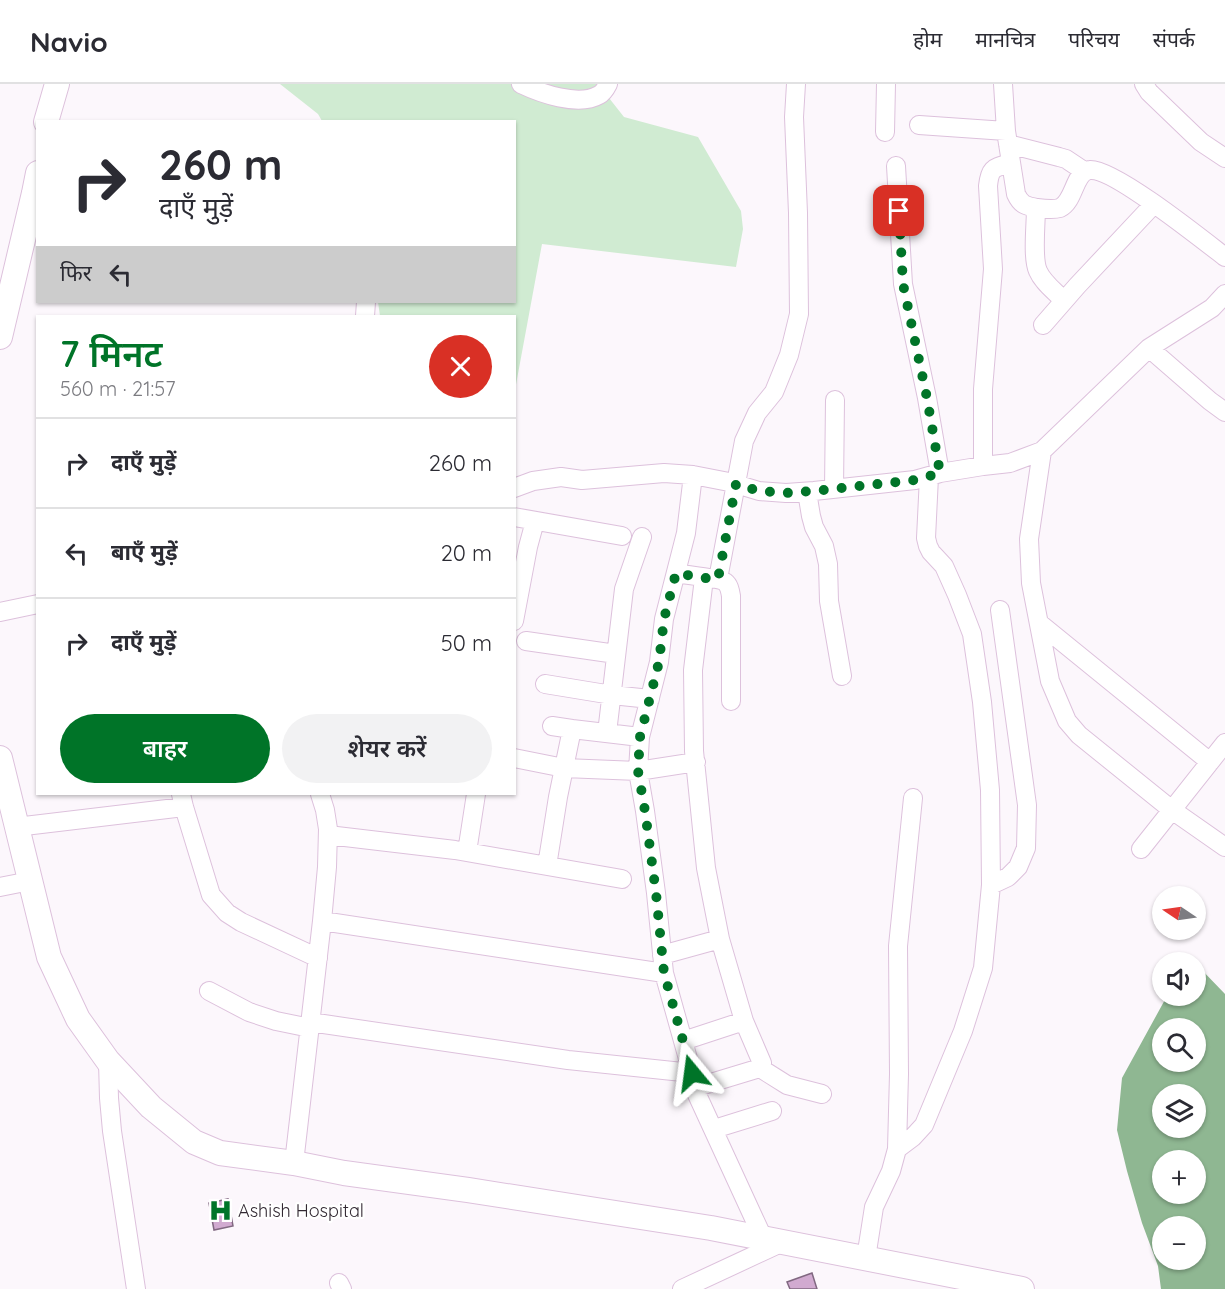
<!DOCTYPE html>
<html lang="hi">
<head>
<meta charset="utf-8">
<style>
  :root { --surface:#fff; --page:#f2f2f3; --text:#2b2b33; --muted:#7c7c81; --line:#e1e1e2; --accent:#007428 }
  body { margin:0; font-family:Quicksand,"Noto Sans Devanagari",sans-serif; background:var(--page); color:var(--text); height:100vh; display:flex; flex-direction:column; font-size:22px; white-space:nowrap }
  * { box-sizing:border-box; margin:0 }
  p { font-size:20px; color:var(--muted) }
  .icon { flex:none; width:33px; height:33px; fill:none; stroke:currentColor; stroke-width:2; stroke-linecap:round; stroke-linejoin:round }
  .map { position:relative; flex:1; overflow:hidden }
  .details { position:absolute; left:36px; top:231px; width:480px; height:480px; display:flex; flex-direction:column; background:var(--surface); border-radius:0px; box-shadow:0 2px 4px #0004 }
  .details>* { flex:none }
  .guide { position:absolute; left:36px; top:36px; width:480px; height:183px; border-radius:0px; box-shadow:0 2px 4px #0004; background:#fff; color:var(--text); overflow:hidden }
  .needle { width:39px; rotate:283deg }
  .tools { position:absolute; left:1152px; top:802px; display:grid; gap:12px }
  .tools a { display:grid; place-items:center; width:54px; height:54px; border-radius:50%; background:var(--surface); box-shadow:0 2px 4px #0004; font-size:30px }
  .pin { position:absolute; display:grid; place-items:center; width:51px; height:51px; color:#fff; margin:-26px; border-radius:12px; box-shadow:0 3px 9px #0006 }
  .me { position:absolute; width:66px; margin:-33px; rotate:344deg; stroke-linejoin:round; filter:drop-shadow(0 0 4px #0008) }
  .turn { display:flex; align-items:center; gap:21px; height:126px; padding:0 24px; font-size:27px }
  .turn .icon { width:78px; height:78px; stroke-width:2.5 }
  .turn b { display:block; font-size:42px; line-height:51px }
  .then { display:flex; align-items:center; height:57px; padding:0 24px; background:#0003; gap:12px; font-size:22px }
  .round { display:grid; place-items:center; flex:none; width:63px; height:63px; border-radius:32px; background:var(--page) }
  .overview { display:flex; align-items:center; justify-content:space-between; height:102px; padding:0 24px }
  h1 { font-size:36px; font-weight:600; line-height:45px; color:var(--accent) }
  .button { display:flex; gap:12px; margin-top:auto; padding:12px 24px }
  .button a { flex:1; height:69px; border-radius:36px; background:var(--accent); color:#fff; font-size:24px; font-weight:600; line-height:69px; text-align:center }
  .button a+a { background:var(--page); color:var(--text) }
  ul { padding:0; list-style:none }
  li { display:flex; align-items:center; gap:18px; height:90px; padding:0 24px; border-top:2px solid var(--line) }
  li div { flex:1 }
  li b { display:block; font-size:22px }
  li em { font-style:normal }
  header { display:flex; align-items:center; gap:36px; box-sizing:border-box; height:84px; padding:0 30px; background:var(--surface); border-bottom:2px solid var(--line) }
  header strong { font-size:28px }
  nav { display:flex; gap:33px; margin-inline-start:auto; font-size:21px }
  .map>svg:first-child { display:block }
</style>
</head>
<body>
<header>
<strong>Navio</strong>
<nav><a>होम</a><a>मानचित्र</a><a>परिचय</a><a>संपर्क</a></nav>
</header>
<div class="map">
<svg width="1225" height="1205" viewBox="0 0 1225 1205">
  <rect width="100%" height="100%" fill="#fcf7fc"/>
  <path fill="#d0ebd2" d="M280 0H598L624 33 698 53 741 127 743 145 736 183 542 160 515 306 514 232H380L378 218H514V38L322 37 318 30Z"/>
  <path fill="#8fb792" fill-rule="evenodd" d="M1198 882 1225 910V1205H1161L1158 1182 1142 1139 1127 1087 1117 1046 1122 994 1167 912H1196V883ZM1162 945H1196V978H1162ZM1162 1011H1196V1044H1162ZM1162 1077H1196V1110H1162ZM1162 1143H1196V1176H1162Z"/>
  <path fill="#d1aad0" stroke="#816881" stroke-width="1.5" d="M228 1115 233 1142 214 1146 209 1119Z
    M812 1189 817 1205H790L787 1198Z"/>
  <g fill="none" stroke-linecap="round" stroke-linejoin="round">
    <defs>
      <path id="minor" d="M521 0C540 9 578 23 599 11 603 9 606 4 608 0
        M1003 0 1006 47 1016 110C1021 121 1026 122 1037 124 1045 125 1053 126 1060 124 1075 117 1074 87 1090 86 1113 84 1203 156 1225 173
        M1144 0 1149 8 1201 58 1225 74
        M919 41 1006 47
        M885 48 886 0
        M1008 60 1059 73 1066 75 1084 87
        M896 82 903 200 927 314 940 389
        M1036 124C1036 140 1032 174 1038 187 1043 199 1056 208 1064 217
        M365 232 366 218
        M1043 241 1077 202 1154 120
        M1149 264 1210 317 1225 328
        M1042 367 1029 455 1031 499 1050 597 1067 637 1079 651 1172 726 1225 763
        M983 382V305L993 185 988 102C990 83 994 84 1011 79
        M514 404 533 397 561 393 582 396 664 389 693 391 729 398 759 407 786 409 814 407 915 396 940 389 983 382 1010 379 1042 367 1149 264 1212 224 1225 210
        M834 405 835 316
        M807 408 811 432 814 443 824 462 828 480 829 517 842 592
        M514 433 622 452
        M676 489C685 491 720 494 725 498 729 501 730 506 731 512V617
        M704 494 693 586 694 667 706 784 720 855 744 937 762 979 760 984 787 1001 822 1010
        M718 495 744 357 757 329 774 308 789 271 799 230 798 129 794 33 796 0
        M0 528 38 520
        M514 537 528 463 535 437
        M1039 539 1210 678
        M526 557 616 570
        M545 600 612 611 650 615
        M572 645 640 653
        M607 649 624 505 642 453
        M514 674 564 684 638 687 696 678
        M181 710 184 723 211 811 227 829 241 838 318 874
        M16 743 184 723
        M328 751 455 766 622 795
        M1141 765 1225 659
        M467 768 476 710
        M547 782 558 713 572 645 552 642
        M991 801 1008 793 1018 783 1026 764 1027 721 1000 526
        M0 803 30 797
        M322 837 664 889 656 809 645 727 638 687 640 653 659 578 664 535 686 449 693 391
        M662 871 720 855
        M664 889 692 989 694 1004 763 1154
        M209 907 249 928 276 937 310 944
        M310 938 568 976 692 989
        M683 957 744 937
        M108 977 109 1014 112 1047 136 1205
        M694 1004 760 984
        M714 1045 772 1027
        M897 1065 913 1053 924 1041 963 947 983 884 991 801 990 706 982 618 972 550 957 511 944 482 931 468 928 462 926 454 929 393
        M294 1079 322 837 327 783 328 745 325 726 320 710
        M866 1174 874 1123 891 1087 897 1065 899 990 898 862 913 714
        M339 1199 342 1205
        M682 1205 783 1158"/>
      <path id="major" d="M46 38 57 0
        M0 253 34 109 38 89
        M0 674 49 873 78 935 108 977 151 1023 194 1058 220 1069 294 1079 344 1089 468 1106 711 1144 1022 1205"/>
    </defs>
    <use href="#minor" stroke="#ddc1dc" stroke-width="20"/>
    <use href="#major" stroke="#ddc1dc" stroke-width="26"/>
    <use href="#minor" stroke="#fff" stroke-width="18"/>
    <use href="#major" stroke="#fff" stroke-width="24"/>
  </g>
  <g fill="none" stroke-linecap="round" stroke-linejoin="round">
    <path stroke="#007428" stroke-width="10" stroke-dasharray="0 18" d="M692 989 664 889 656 809 645 727 638 687 640 653 659 578 664 535 676 489 704 494 718 495 736 400 759 407 786 409 814 407 915 396 940 389 927 314 903 200 899 127"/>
  </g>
  <defs>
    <symbol id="hospital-bare" viewBox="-9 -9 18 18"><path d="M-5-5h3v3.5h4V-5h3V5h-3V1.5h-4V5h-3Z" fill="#007428" stroke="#fff" stroke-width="2.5" paint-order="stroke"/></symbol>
  </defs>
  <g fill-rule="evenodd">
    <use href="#hospital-bare" x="204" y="1110" width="33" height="33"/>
  </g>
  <g text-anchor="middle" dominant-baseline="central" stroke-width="4.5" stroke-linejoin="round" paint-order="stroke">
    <g font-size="18" fill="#322832" stroke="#fff" text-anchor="start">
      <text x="238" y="1126">Ashish Hospital</text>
    </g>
  </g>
</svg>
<div class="tools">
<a><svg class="needle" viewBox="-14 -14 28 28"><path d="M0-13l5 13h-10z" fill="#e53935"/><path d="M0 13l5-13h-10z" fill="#7c7c81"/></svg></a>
<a><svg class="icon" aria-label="sound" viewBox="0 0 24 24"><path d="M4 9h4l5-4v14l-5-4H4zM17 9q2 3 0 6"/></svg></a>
<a><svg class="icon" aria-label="search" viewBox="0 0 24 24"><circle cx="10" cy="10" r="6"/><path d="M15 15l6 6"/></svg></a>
<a><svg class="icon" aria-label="layers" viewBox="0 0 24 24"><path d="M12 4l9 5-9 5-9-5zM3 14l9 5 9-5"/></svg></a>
<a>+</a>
<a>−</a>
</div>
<div class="pin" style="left:899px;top:127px;background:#d93025"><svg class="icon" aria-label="arrive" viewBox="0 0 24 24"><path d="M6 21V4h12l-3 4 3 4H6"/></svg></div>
<svg class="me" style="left:692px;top:989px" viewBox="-20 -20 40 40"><path d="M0-17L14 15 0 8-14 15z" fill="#007428" stroke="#fff" stroke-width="4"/></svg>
<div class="guide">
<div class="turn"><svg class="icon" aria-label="right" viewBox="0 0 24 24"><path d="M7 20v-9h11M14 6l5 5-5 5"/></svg><div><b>260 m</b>दाएँ मुड़ें</div></div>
<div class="then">फिर<svg class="icon" aria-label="left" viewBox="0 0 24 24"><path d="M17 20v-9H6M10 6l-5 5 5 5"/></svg></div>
</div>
<section class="details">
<div class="overview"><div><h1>7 मिनट</h1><p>560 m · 21:57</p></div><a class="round" style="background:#d93025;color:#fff"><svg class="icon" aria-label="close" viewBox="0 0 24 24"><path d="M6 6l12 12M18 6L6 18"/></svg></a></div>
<ul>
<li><svg class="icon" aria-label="right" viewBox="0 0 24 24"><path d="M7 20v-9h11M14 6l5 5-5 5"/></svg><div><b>दाएँ मुड़ें</b></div><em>260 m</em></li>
<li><svg class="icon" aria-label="left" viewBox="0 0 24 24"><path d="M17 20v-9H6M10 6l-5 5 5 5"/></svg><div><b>बाएँ मुड़ें</b></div><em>20 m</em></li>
<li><svg class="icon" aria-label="right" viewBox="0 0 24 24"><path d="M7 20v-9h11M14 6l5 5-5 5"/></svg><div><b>दाएँ मुड़ें</b></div><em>50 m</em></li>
</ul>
<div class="button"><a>बाहर</a><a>शेयर करें</a></div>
</section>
</div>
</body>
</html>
